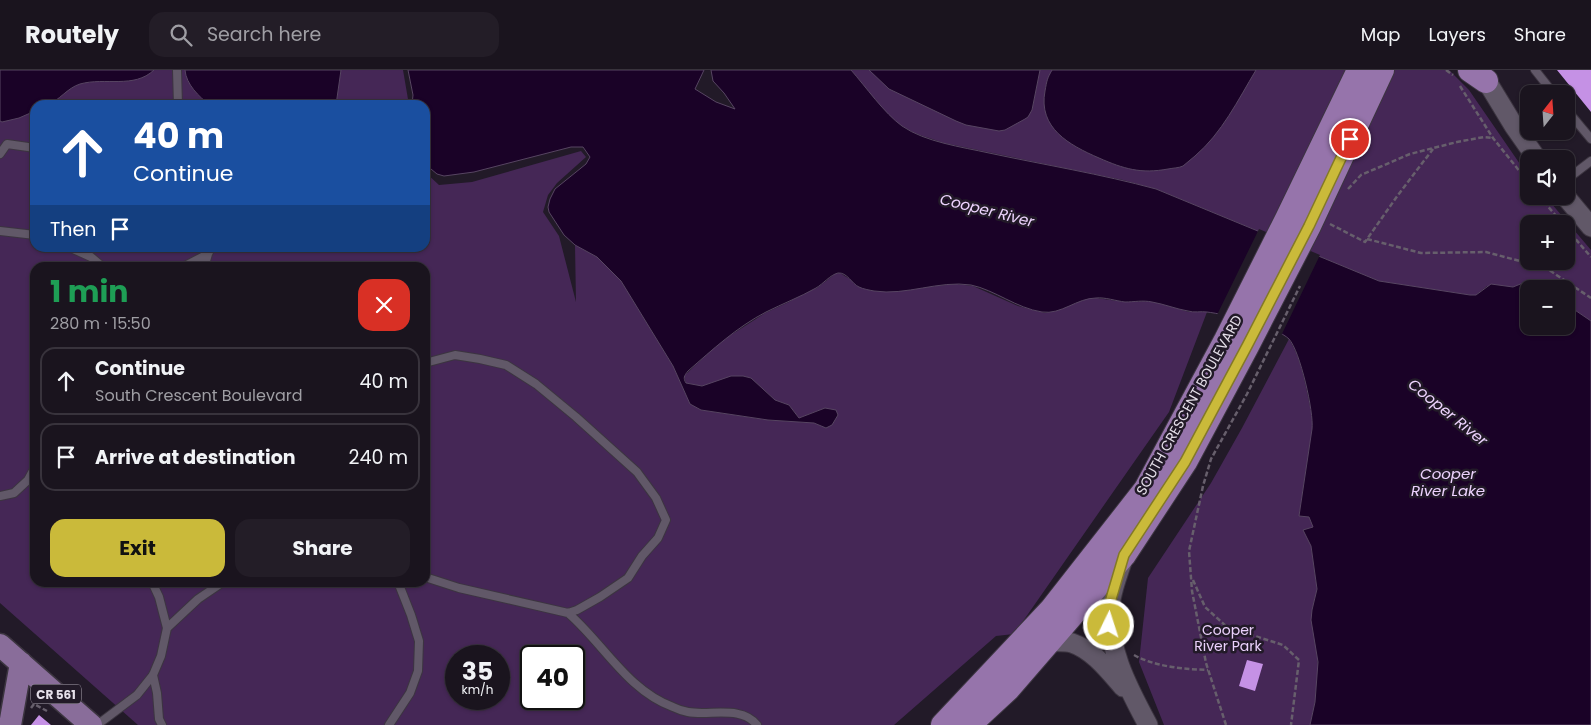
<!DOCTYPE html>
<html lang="en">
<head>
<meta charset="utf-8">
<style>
  :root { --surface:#1a141e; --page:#231d27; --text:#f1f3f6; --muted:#9f9ea4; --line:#38333c; --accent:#caba3a }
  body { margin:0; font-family:Poppins,sans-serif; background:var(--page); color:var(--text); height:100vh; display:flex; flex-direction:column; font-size:19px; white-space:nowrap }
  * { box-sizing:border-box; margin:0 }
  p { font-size:16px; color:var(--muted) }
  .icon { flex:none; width:28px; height:28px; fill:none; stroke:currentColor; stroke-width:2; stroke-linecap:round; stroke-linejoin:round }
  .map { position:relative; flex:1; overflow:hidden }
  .side { position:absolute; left:30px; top:192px; width:400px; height:325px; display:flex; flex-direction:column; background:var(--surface); border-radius:15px; box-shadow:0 1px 4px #0004,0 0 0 1px var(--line) }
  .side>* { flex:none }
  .banner { position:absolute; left:30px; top:30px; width:400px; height:152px; border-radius:15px; box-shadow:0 1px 4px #0004,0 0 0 1px var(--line); background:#1a4fa0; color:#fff; overflow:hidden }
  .needle { width:32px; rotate:17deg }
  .controls { position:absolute; left:1520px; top:15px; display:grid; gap:10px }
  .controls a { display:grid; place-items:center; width:55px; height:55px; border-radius:10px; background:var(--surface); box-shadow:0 1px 4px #0004,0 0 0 1px var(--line); font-size:25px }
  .speed { position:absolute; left:445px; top:575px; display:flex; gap:10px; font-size:25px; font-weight:700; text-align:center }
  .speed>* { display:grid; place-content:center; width:65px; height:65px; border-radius:50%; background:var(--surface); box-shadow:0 1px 4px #0004,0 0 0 1px var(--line); line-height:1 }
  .speed small { font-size:12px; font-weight:400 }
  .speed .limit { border:2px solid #111; border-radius:8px; background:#fff; color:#111 }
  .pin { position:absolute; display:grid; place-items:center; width:42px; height:42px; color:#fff; margin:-21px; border:2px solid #fff; border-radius:50%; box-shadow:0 1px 5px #0007 }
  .me { position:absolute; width:55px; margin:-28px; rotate:4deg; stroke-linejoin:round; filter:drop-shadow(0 0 4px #0008) }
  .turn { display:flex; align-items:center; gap:18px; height:105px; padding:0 20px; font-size:22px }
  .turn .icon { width:65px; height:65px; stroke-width:2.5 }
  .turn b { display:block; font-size:35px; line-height:42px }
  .then { display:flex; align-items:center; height:48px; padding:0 20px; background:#0003; gap:10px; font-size:19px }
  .round { display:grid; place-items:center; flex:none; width:52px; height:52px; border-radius:15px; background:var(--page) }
  .headline { display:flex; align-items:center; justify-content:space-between; height:85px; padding:0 20px }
  h1 { font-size:30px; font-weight:700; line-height:38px; color:#1e9e55 }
  .action { display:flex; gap:10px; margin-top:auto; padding:10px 20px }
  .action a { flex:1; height:58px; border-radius:15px; background:var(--accent); color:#111; font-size:20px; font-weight:700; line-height:58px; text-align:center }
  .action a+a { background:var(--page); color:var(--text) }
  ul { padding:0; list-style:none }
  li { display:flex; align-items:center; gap:15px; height:68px; margin:0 10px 8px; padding:0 10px; border:2px solid var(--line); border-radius:15px }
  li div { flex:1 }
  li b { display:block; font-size:19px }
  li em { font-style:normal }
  header { display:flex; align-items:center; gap:30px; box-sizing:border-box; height:70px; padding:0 25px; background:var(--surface); border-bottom:1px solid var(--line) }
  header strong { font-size:24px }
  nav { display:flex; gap:28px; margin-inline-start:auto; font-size:18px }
  .search { width:350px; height:45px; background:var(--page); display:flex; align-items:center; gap:12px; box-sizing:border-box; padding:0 18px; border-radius:15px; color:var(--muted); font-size:19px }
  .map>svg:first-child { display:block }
</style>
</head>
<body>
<header>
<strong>Routely</strong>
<div class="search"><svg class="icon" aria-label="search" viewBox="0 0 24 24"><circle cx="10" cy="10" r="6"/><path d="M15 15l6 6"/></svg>Search here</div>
<nav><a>Map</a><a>Layers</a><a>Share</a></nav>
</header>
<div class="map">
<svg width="1591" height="655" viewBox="0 0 1591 655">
  <rect width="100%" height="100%" fill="#221a28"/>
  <path fill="#452756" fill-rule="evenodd" d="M0 0H403L409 35H35V178H425V102L439 115 472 112 581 81 586 87 557 113 548 125 543 142 559 166 576 232 575 175 597 187 621 211 673 296 690 334 701 340 768 350 814 353 826 358 825 338 799 348 789 335 775 330 751 308 743 306 702 316 686 313 684 306 720 272 765 243 789 232 798 226 817 218 835 204 840 203 848 208 887 221 956 214 973 216 1018 236 1045 243 1055 241 1086 229 1096 228 1125 232 1151 231 1189 242H1207L1169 342 1014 564 996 566 894 655H138L0 533ZM35 198H425V512H35ZM456 586H499V629H456ZM531 586H574V629H531Z
    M851 0H1449L1469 20 1529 107V126H1545L1591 180V251L1566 234V219H1545L1533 211H1528L1513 217 1487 216 1476 225H1470L1379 211 1156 119 1123 110 944 73C930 68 916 65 904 57 886 47 865 16 851 0ZM1529 154H1566V191H1529Z
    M1289 269C1303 292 1306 320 1312 345L1313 354 1299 446 1309 447 1313 457 1303 460 1311 476 1317 519 1312 540 1318 596 1315 632 1310 655H1164L1139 592 1148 508 1211 413 1242 358Z"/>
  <path fill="#1a0227" stroke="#574562" d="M0 0H154C134 19 105 7 80 14 67 18 59 31 47 35 43 36 38 35 35 35V41L19 48 2 52 0 51Z
    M185 0H341L336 35H210C199 27 186 14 185 0Z
    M408 0H704L695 19 716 32 735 39 724 23 713 11 711 0H851C866 17 884 43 902 56 925 72 962 77 989 83 1045 95 1101 104 1156 119L1379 211 1470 225H1476L1491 214 1513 217 1528 211H1533L1545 219H1529V256H1566V234L1591 251V655H1310L1315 632 1318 592 1311 550 1312 540 1317 519 1311 476 1303 460 1313 457 1309 447 1299 446 1312 359C1314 342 1300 281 1289 269 1277 257 1225 244 1207 242 1201 241 1194 243 1188 241 1176 239 1164 234 1152 232 1143 230 1134 232 1125 232 1116 231 1105 227 1096 228 1077 228 1061 245 1042 242 1016 238 995 220 971 215 939 210 906 226 874 221 869 220 863 219 859 217 852 214 847 202 838 203 830 205 823 214 816 218 800 227 782 234 766 242 737 257 712 280 688 301 684 306 683 308 686 313L702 316 731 306H743L751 308 775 330 789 335 799 348 825 338 836 340 838 345 832 355 826 358 814 353 768 350 701 340 690 334 673 296 621 211 597 187 575 175 564 165 549 142 548 137 550 129 555 119 586 94 590 87 583 77H571L474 102 444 106 437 104 425 94V35H412L413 25Z
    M869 0H1040L1032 40 1028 47 1025 49 1005 60 999 61 966 55 956 51 889 19Z
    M1052 0H1256C1238 30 1222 63 1195 86 1191 89 1187 93 1183 96 1179 98 1173 98 1168 99 1141 104 1124 99 1099 88 1069 75 1038 58 1045 21 1047 10 1047 9 1052 0Z"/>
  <path fill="#221a28" d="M1259 159 1320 185 1281 266 1260 257 1216 247Z"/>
  <path fill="#c591e5" d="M1557 0H1591V42Z
    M1247 590 1263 594 1255 621 1239 616Z
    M39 645 51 655H31Z"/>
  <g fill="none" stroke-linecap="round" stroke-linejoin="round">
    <defs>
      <path id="service" d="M177 0 178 35
        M1535 0 1554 24
        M1566 39 1591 69
        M0 84 7 74 35 78
        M1566 110 1591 91
        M0 161 35 165
        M71 178 91 187 104 198
        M181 198 208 184 211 178
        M204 198 208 184
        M425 293 455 285 480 289 506 295 536 314 576 347 637 402 656 428 666 450 658 468 642 486 628 508 600 527 577 540 568 543 459 518 425 507
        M0 426 14 423 28 410 35 397
        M568 543C603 573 627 620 673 637 677 639 683 641 688 642 709 646 742 635 757 655
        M167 558 198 529 223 512
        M153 605 157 623 159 649 162 655
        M97 655 137 625 153 605 161 586 167 558 159 527 152 512
        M389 655 410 623 418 601 419 571 411 545 398 512"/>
      <path id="tertiary" d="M1480 0 1514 56 1537 89
        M1565 126 1591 157
        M1123 489C1119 502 1113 516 1111 530 1105 575 1127 616 1148 655
        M1048 572C1056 572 1064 571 1072 573 1093 580 1109 601 1123 617"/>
      <path id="primary" d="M0 575 91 655
        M10 655 21 593"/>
      <path id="trunk" d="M1470 0 1486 11
        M943 655 1052 539 1146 419 1226 270 1287 149 1359 0
        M969 655 1008 619 1124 485 1185 392 1247 276 1309 156 1382 0"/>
    </defs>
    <use href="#service" stroke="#3c3540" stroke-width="10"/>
    <use href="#tertiary" stroke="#3c3540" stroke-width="21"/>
    <use href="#primary" stroke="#3c3540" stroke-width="25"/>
    <use href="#trunk" stroke="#3c3540" stroke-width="26"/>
    <path stroke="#675f6c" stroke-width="2.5" stroke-dasharray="5 2.5" stroke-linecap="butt" d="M1446 0 1453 5
      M1460 16 1493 68 1529 113
      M1348 119 1361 105 1410 84 1457 72 1484 67 1493 68
      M1539 126 1563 154
      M1330 154 1365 172 1398 125 1433 79
      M1566 158 1591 187
      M1367 169 1421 183 1486 182 1546 198 1591 228
      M1193 510 1205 537 1227 557 1283 575 1299 590 1291 655
      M1134 585C1156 597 1183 599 1208 600
      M31 638 34 634 47 641
      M1226 655 1206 593 1192 521 1189 481 1203 416 1211 389 1247 324 1300 216"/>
    <use href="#service" stroke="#615868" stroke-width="8"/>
    <use href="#tertiary" stroke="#615868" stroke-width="19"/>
    <use href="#primary" stroke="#896d9a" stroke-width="22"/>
    <use href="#trunk" stroke="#9674ab" stroke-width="24"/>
  </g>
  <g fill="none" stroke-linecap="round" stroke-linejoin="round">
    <defs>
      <path id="route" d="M1109 555 1111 529 1124 485 1185 392 1247 276 1309 156 1350 69"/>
    </defs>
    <use href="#route" stroke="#837926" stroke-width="12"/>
    <use href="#route" stroke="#caba3a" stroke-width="9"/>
  </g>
  <g text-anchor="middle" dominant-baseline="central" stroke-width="5" stroke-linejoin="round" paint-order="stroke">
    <rect fill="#221a28" stroke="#aba5b0" stroke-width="1" x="31" y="614.5" width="50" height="19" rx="4"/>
    <g font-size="12" font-weight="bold" fill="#e6e0ea">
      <text x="56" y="624">CR 561</text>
    </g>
    <g font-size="14" fill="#e6e0ea" stroke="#221a28">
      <text transform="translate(1189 335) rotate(-61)">SOUTH CRESCENT BOULEVARD</text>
    </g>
    <g font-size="14" fill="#ebd1fc" stroke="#221a28">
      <text x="1228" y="560">Cooper<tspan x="1228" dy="16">River Park</tspan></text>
    </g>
    <g font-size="15" font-style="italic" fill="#edd3fe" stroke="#221a28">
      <text transform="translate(987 140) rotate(14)">Cooper River</text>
      <text transform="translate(1448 342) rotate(39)">Cooper River</text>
      <text x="1448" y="403">Cooper<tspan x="1448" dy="17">River Lake</tspan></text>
    </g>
  </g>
</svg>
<div class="controls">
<a><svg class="needle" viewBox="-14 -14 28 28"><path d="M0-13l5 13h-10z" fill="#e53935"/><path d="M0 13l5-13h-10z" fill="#9f9ea4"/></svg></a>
<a><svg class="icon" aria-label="sound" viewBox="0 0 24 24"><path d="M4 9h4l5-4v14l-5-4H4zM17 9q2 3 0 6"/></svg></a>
<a>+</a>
<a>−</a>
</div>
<div class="speed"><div>35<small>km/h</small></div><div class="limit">40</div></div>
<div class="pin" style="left:1350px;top:69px;background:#d93025"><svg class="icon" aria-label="arrive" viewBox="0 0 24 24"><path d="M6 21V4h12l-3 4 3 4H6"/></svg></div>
<svg class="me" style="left:1109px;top:555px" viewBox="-20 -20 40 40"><circle r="17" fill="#caba3a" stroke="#fff" stroke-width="3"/><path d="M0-11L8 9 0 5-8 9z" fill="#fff"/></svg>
<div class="banner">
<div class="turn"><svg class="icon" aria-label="ahead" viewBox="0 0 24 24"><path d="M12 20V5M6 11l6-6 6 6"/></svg><div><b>40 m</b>Continue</div></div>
<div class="then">Then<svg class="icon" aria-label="arrive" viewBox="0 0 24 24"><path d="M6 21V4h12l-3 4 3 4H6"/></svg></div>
</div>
<section class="side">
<div class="headline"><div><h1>1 min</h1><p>280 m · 15:50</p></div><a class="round" style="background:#d93025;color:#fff"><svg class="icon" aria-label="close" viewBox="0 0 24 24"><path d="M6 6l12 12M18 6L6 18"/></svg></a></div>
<ul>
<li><svg class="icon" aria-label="ahead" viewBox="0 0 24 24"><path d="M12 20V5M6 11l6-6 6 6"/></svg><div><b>Continue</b><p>South Crescent Boulevard</p></div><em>40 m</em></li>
<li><svg class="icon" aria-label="arrive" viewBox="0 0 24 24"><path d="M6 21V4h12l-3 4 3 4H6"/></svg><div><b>Arrive at destination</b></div><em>240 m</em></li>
</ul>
<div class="action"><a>Exit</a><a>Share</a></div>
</section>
</div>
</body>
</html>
